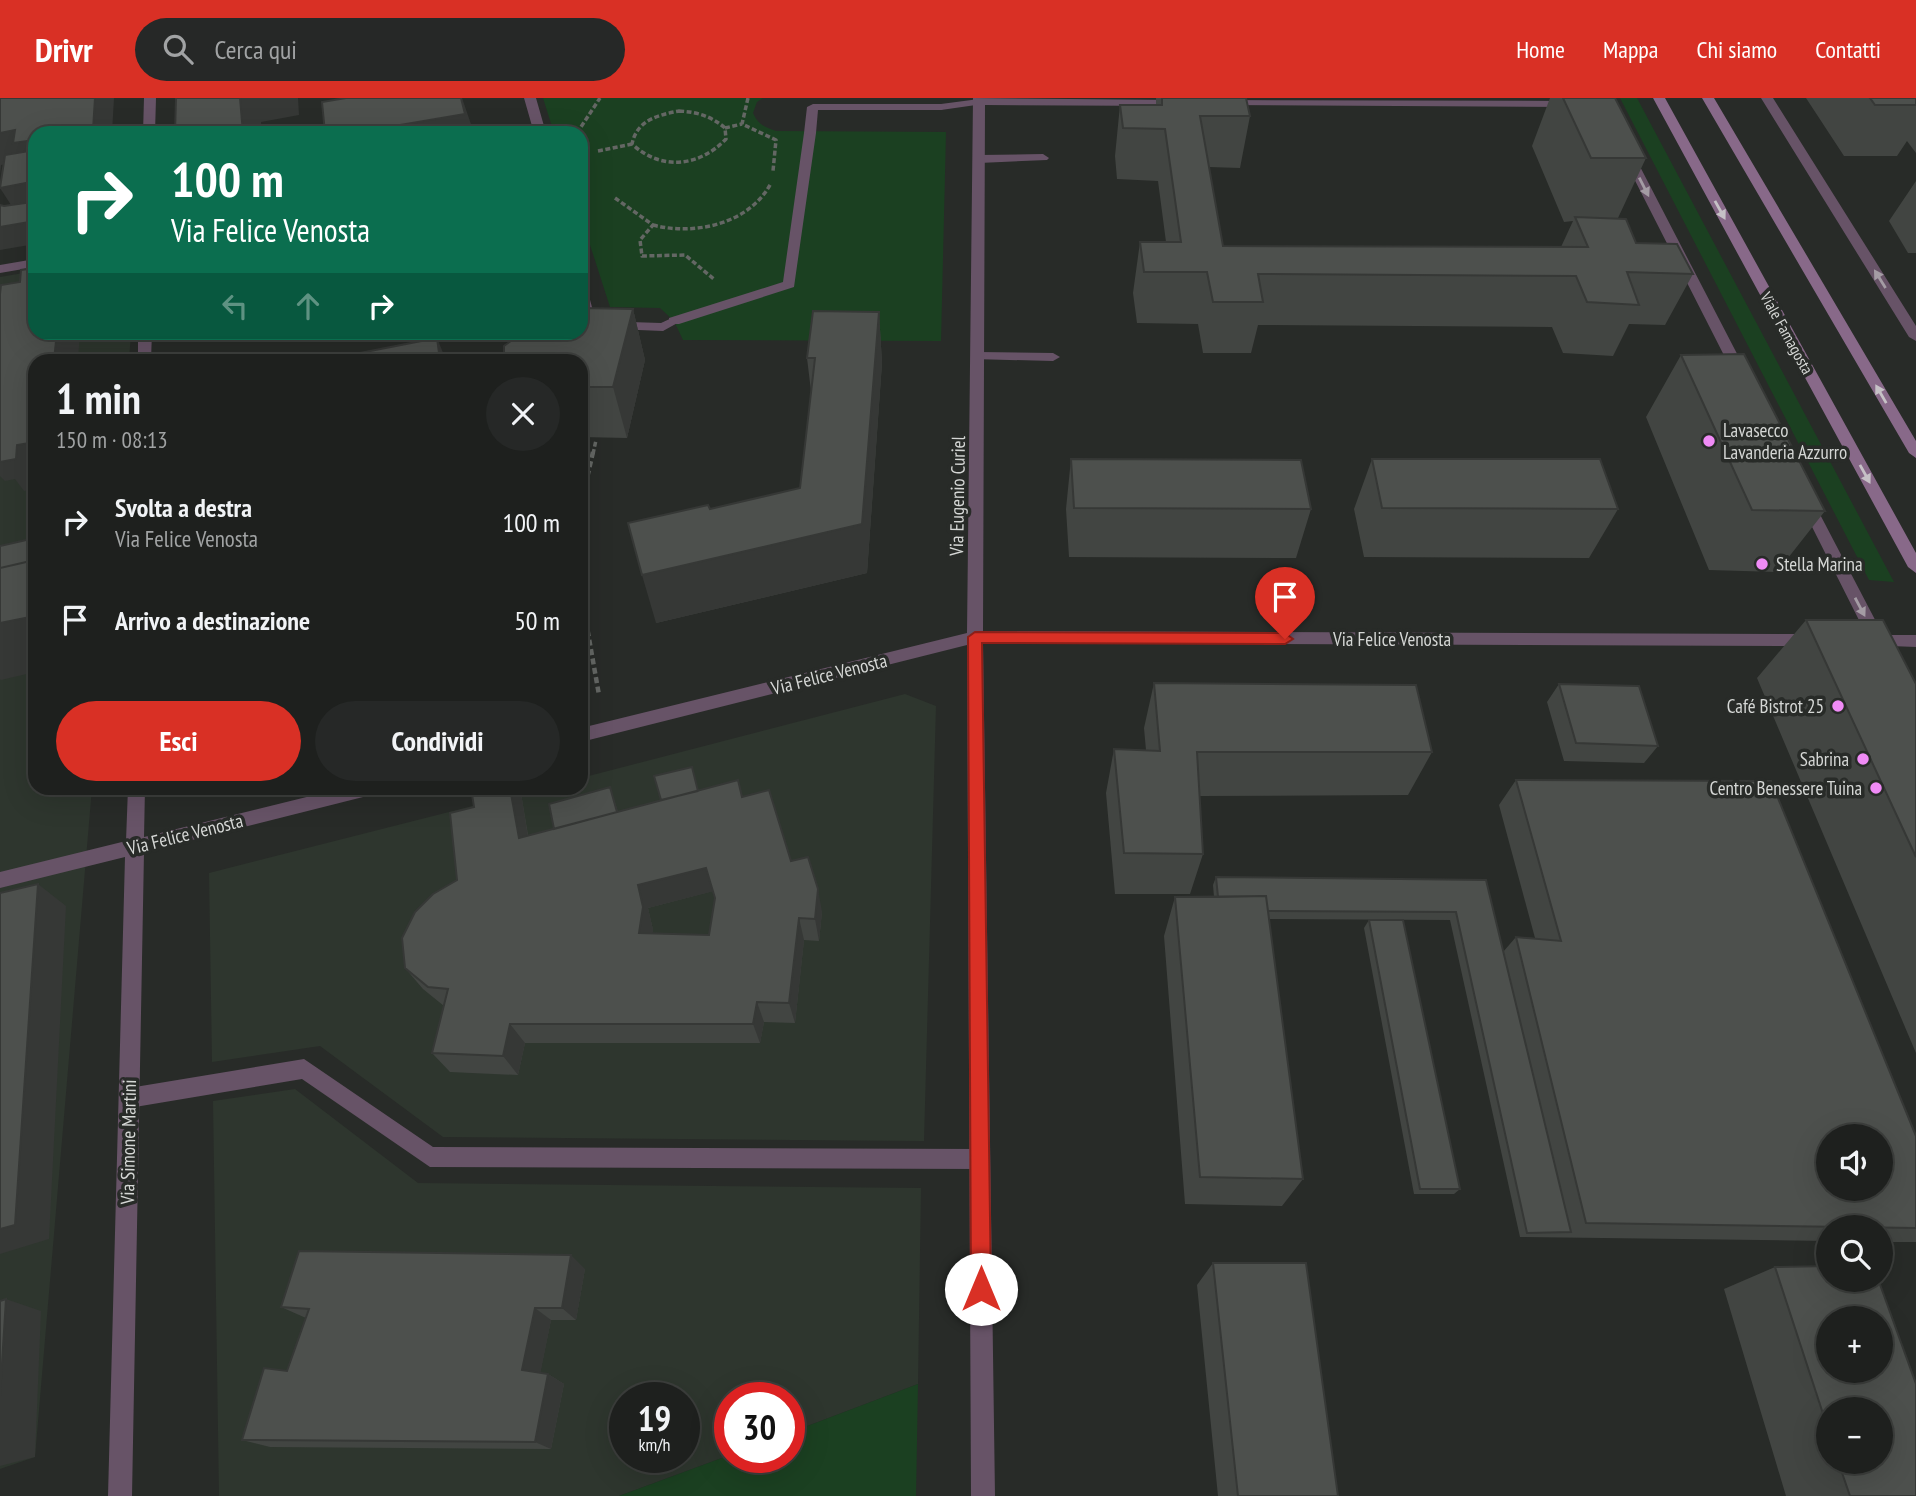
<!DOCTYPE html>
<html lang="it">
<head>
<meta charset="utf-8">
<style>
  :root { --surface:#1e201e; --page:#262827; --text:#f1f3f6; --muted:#a1a3a4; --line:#3c3e3c; --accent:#d93025 }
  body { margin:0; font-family:"PT Sans Narrow",sans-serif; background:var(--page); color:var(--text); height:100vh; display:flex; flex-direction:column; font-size:26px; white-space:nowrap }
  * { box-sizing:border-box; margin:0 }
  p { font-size:23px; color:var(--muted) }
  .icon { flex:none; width:38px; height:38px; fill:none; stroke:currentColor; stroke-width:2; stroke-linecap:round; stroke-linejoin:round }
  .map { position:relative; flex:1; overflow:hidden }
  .sheet { position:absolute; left:28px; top:256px; width:560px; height:441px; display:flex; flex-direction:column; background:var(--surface); border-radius:21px; box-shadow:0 7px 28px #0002,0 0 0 2px var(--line) }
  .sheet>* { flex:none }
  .top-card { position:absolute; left:28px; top:28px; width:560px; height:214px; border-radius:21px; box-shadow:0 7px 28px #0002,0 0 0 2px var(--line); background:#0b6e4f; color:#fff; overflow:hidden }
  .controls { position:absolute; left:1816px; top:1026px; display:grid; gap:14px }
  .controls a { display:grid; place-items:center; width:77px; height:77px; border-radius:50%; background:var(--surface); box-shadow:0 7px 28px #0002,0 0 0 2px var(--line); font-size:35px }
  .speed { position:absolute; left:609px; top:1284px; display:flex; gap:14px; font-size:35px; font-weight:700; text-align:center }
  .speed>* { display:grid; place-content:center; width:91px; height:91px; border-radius:50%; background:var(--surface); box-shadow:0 7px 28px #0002,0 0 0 2px var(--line); line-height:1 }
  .speed small { font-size:18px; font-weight:400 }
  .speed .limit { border:10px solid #d22; background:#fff; color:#111 }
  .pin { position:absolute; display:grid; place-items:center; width:60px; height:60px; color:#fff; margin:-72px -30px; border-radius:50% 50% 50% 0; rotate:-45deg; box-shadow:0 0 7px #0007 }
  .pin .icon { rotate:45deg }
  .me { position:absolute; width:77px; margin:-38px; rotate:0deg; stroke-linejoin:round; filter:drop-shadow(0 0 5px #0008) }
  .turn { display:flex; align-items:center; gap:24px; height:147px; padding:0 28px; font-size:32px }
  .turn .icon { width:91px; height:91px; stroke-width:2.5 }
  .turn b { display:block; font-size:49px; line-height:60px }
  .lanes { display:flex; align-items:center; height:66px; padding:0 28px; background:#0003; justify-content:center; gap:35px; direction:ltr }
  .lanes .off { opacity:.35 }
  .round { display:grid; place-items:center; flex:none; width:74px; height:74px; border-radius:37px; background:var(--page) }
  .summary { display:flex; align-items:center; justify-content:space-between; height:119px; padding:0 28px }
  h1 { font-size:42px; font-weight:600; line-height:52px }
  .primary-button { display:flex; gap:14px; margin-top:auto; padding:14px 28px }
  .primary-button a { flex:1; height:80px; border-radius:42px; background:var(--accent); color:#fff; font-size:28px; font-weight:600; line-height:80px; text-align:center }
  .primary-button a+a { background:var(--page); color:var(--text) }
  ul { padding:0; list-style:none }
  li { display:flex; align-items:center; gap:21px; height:98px; padding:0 28px }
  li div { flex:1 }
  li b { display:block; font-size:26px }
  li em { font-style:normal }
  header { display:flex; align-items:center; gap:42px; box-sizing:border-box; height:98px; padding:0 35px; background:var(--accent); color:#fff }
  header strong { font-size:33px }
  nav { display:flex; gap:38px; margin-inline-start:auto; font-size:24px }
  .search { width:490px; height:63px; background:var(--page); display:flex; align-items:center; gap:18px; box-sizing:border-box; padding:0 24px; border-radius:38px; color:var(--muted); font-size:26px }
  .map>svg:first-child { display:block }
</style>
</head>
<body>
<header>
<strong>Drivr</strong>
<div class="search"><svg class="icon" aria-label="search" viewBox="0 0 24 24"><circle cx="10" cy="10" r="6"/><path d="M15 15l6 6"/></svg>Cerca qui</div>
<nav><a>Home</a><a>Mappa</a><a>Chi siamo</a><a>Contatti</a></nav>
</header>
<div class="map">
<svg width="1916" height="1398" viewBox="0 0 1916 1398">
  <rect width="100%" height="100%" fill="#282b28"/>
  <path fill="#2e362e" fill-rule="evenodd" d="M35 173V234L131 235 129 262H35V690H92L35 1359 0 1371V179Z
    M905 596 936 608 924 1043 443 1039 320 948 212 964 209 775 543 690H581V680Z
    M295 991 418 1085 921 1090 918 1286 789 1335V1300H730V1357L619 1398H219L213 1003ZM625 1300H684V1360H625Z"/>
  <path fill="#1b4021" d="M543 0H763L757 4 753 15C758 26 764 29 776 33L946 34 941 243 683 242 674 223 660 210 610 209 581 119V35H554Z
    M1620 0H1637L1894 484 1869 482Z
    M918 1286 916 1398H619L730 1357V1360H789V1335Z"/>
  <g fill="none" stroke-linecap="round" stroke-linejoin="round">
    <path stroke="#646764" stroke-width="3.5" stroke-dasharray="5 2.5" stroke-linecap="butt" d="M748 0 742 26 776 42 773 73
      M679 13C697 14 711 18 725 30L726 41C699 69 661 73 632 46 637 22 658 17 679 13Z
      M725 30 742 26
      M577 35 600 0
      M598 53 632 46
      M615 100 653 127 640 142 642 158 685 157 715 182
      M653 127C694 138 750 126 771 85
      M593 356 596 342"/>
    <path stroke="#646764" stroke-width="4.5" stroke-dasharray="6 3.5" stroke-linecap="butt" d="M581 406 593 354
      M581 495 599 597"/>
    <path fill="#675367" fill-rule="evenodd" d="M979 1 985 4 983 6 941 12 935 9 941 6Z
      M1043 56 1049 60 1047 62 979 65 973 61 979 57Z
      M978 254 1053 255 1060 259 1053 263 973 261V255Z
      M304 961 433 1049 980 1051 987 1054 990 1061 987 1068 980 1071 430 1069 302 981 129 1010 122 1007 119 1000 122 993 129 990Z"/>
    <path fill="#675367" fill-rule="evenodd" d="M524 0H536L546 35H534Z
      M810 32 816 35 794 189 679 226H669V220L783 184 804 35Z"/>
    <path fill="#675367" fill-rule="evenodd" d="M144 0H156L155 35H143Z
      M973 0 1178 2 1184 5 1178 8 985 7 983 533 1811 536 1819 542 1811 548 983 545 995 1398H971L967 547 581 644V630L967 535Z
      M1761 0H1773L1916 228V243L1909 239Z
      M1224 2 1570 3 1576 6 1570 9 1220 7V3Z
      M813 6H941L947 9 941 12H818L816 35 810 38 804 35 807 9Z
      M1628 53 1634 57 1747 275 1745 278H1735L1733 275 1622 57Z
      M35 161V169L0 175V167Z
      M581 187 587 191 595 220 598 223 661 225 674 219 681 223 663 233 590 230 581 217Z
      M138 234H152L151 262H138Z
      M1806 398 1813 403 1883 537H1916V549L1865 547 1863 543 1867 538 1799 403Z
      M128 690H145L144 739 343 690H380L377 695 371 697 144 754 132 1398H108L125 759 0 790V774L126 743Z"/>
    <path fill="#886989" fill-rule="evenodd" d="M1653 0H1665L1916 455V475L1908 469Z
      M1702 0H1714L1916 343V360L1909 355Z"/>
  </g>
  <path fill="#424542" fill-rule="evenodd" d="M1156 0H1246L1250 18 1240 70 1209 69 1223 148 1561 149 1573 123 1564 124 1532 48 1550 0H1615L1646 60 1618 120 1636 145 1693 176 1665 227 1629 226 1613 258 1563 255 1552 229 1258 227 1251 255H1203L1198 226 1137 225 1133 195 1140 144H1166L1158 83 1117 81 1115 58 1120 7H1156Z
    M1806 0H1916V55L1907 43 1897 58H1844Z
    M1916 83V155H1908L1889 123Z
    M633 211 645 262 627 340 581 339V262H507L504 254Z
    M879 214 882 265 867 475 656 525 710 411 800 390 811 293 807 260Z
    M1681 257 1825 413 1777 474 1709 472 1646 319Z
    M1071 361 1311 411 1296 460 1069 459 1066 411Z
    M1372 361 1618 411 1589 460 1364 459 1354 411Z
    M1806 522 1916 586V955L1757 580Z
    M1154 585 1432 654 1408 697 1199 698 1203 756 1190 796H1115L1106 695 1114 651 1146 652 1144 630Z
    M1559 586 1658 648 1644 665 1564 663 1547 604Z
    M1516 682 1916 1038V1144H1881V1129H1829V1143L1520 1139 1450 822 1269 821 1303 1081 1282 1108 1185 1106 1164 838 1175 799H1214L1213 787 1216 779 1486 782 1503 854 1516 839 1535 840 1499 707Z
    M610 689 618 714 699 692 742 699 791 763 822 814 819 843 804 842 795 925 764 924 760 945H525L518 977 450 974 432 955 444 908 423 891 405 870 457 782 474 709 521 695 528 737 554 731ZM713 793 715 800 709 837 652 835 653 832 648 810Z
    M1369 822 1460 1091 1454 1096H1414L1364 830Z
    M1213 1165 1338 1398H1218L1197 1187Z
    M1775 1169 1916 1398H1786L1724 1191ZM1829 1311 1881 1363H1829Z
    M585 1171 576 1222H551L540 1275 548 1276 564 1286 551 1351 270 1349 242 1342 287 1273 306 1220 281 1209Z"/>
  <path fill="#363836" d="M95 0H114L112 35H75Z
    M240 0H298L299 17 261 24 262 35H243Z
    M462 0 474 35H353L461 0Z
    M15 32 35 42V74L25 63 1 67 0 76V35Z
    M26 85 35 106 13 110 0 90Z
    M35 123V146L0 152V129Z
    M633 211 645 262 627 340 613 289Z
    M879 214 882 265 867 475 656 525 642 477 862 426Z
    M57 234H80L78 262H54Z
    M437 240 446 262H440Z
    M35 344V391L24 393 15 381 5 383 0 378V351Z
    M35 518V574L1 582 0 581V525Z
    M510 690H518L521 695 532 764 519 740Z
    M706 770 714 793 648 810 653 832 649 857 639 835 638 787Z
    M38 786 66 808 49 1141 0 1156V1131Z
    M818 791 822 814 819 843 815 821Z
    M799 820 804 842 795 925 789 905Z
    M757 904 764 924 760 945 753 926Z
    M510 926 525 945 518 977 503 958Z
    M571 1157 585 1171 576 1222 562 1210Z
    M6 1201 41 1213 35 1359 0 1368V1298Z
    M535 1210 551 1222 539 1282 522 1272Z
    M548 1276 564 1286 551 1351 535 1344Z"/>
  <path fill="#4d504d" stroke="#363836" stroke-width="2" fill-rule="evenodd" d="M0 0H95L93 32 75 35H35V42L13 45 15 32 0 35Z
    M176 0H240L243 35H175Z
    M346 0H461L465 16 353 35H325L322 4Z
    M1162 0H1246L1250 18H1200L1223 148 1588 149 1575 119 1626 121 1636 145 1677 146 1693 176 1627 174 1639 207 1587 204 1576 178 1258 176 1263 204H1213L1207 174H1144L1140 144H1181L1165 31 1123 30 1120 7H1162Z
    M1563 0H1615L1646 60H1591Z
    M1870 0H1916V7H1875Z
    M35 52V123L0 129V107L4 108 26 105V85L0 90 5 57Z
    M35 170 34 180H35V234H57L54 262H35V344L17 347 16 361 0 364V196L1 187 20 184 21 172Z
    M581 210 633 211 613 289H581V262H508L509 257 504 254V248L515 240 516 234H581Z
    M813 213 879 214 862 426 642 477 628 425 708 407 710 411 800 390 815 260H807Z
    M437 240 440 262H324Z
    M1744 256 1825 413 1752 412 1681 257Z
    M1071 361 1301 362 1311 411 1074 410Z
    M1372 361H1600L1618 411 1382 410Z
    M35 440V462L0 470V448Z
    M35 462V518L0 525V470Z
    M1806 522H1883L1916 586V759Z
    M1154 585 1416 587 1432 654H1197L1203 756 1124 755 1114 651 1160 653Z
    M1559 586 1639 588 1658 648 1576 645Z
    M692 669 698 693 661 702 654 678Z
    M738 682 742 699 769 692 791 763 808 759 818 791 815 821 799 820 789 905 757 904 753 926H510L503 958 432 955 448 891 428 889 405 870 402 840 415 814 433 796 457 782 450 715 474 709 471 690H510L519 740ZM706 770 715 800 709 837 639 835 643 809 638 787Z
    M1516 682 1771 683 1916 1038V1130L1586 1125 1516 839 1561 843ZM1829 1038H1881V1090H1829Z
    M610 689 617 714 554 731 549 706Z
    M1216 779 1486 782 1571 1134 1527 1135 1456 814 1268 813 1266 798 1218 799Z
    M38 786 15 1127 0 1131V795Z
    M1266 798 1303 1081 1200 1079 1175 799Z
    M1369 822H1403L1460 1091H1420Z
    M299 1153 571 1157 562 1210H535L522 1272 548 1276 535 1344 242 1342 264 1270 287 1273 309 1211 281 1209Z
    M1213 1165H1306L1338 1398H1238Z
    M1829 1168V1181H1878L1916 1286V1398H1850L1838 1363H1881V1311H1829V1334L1775 1169ZM1829 1220H1881V1272H1829Z
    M6 1201 0 1298V1203Z"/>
  <defs><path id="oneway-solid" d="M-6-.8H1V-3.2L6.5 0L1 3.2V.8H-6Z" transform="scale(1.75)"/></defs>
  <g fill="#a49ca4">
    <use href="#oneway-solid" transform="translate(1644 89) rotate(63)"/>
    <use href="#oneway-solid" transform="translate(1880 181) rotate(-122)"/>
    <use href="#oneway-solid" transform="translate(1860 509) rotate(62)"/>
  </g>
  <g fill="#c6c1c6">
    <use href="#oneway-solid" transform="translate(1720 112) rotate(61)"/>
    <use href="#oneway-solid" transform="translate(1881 296) rotate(-120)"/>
    <use href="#oneway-solid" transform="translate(1865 376) rotate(61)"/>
  </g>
  <path fill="#d93025" stroke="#8d1f18" stroke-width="2" d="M975 534 1285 535 1293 541 1285 546 982 545 991 1191 988 1198 981 1201 974 1198 971 1191 968 539Z"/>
  <g fill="#f08bf6" stroke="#282b28" stroke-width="2.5">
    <circle cx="1709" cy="343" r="7"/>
    <circle cx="1762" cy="466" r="7"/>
    <circle cx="1838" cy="608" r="7"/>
    <circle cx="1863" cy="661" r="7"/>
    <circle cx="1876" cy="690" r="7"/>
  </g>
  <g text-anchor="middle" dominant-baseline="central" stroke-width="7" stroke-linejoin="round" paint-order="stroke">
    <g font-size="16" fill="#d5d7d5" stroke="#282b28">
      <text transform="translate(1787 235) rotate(61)">Viale Famagosta</text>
    </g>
    <g font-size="19" fill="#d5d7d5" stroke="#282b28" text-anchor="end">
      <text x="1723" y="332" text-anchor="start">Lavasecco<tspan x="1723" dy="22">Lavanderia Azzurro</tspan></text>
      <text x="1776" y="466" text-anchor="start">Stella Marina</text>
      <text x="1824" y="608">Café Bistrot 25</text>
      <text x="1849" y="661">Sabrina</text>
      <text x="1862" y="690">Centro Benessere Tuina</text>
    </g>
    <g font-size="19" fill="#d5d7d5" stroke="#282b28">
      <text transform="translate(957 398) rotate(-89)">Via Eugenio Curiel</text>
      <text x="1392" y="541">Via Felice Venosta</text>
      <text transform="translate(829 576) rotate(-14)">Via Felice Venosta</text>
      <text transform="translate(185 736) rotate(-14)">Via Felice Venosta</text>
      <text transform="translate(128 1044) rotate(-89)">Via Simone Martini</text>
    </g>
  </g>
</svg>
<div class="controls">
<a><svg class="icon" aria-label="sound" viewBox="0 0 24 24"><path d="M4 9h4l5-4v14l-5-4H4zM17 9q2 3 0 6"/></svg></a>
<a><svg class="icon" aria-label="search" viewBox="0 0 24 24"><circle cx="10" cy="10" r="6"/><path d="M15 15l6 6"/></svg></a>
<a>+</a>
<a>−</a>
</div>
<div class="speed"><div>19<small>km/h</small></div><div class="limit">30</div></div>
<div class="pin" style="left:1285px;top:541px;background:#d93025"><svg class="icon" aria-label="arrive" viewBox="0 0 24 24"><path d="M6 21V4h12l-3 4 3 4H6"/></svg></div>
<svg class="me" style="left:981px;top:1191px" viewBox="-20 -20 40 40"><circle r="19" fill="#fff"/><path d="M0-13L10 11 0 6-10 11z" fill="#d93025"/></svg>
<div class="top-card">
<div class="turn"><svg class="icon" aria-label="right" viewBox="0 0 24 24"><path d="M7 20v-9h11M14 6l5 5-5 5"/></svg><div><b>100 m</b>Via Felice Venosta</div></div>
<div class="lanes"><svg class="icon off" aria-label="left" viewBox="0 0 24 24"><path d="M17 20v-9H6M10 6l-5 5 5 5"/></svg><svg class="icon off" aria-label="ahead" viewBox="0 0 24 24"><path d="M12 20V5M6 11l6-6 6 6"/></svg><svg class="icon" aria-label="right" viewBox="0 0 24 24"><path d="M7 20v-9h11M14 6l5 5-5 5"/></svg></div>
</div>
<section class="sheet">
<div class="summary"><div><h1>1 min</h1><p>150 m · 08:13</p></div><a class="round"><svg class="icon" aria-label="close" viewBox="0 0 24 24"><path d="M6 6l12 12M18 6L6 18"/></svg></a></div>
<ul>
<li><svg class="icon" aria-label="right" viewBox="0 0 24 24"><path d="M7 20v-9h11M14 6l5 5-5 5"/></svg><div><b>Svolta a destra</b><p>Via Felice Venosta</p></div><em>100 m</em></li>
<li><svg class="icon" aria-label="arrive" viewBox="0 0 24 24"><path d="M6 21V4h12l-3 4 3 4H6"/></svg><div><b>Arrivo a destinazione</b></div><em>50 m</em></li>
</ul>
<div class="primary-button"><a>Esci</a><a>Condividi</a></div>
</section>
</div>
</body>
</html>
